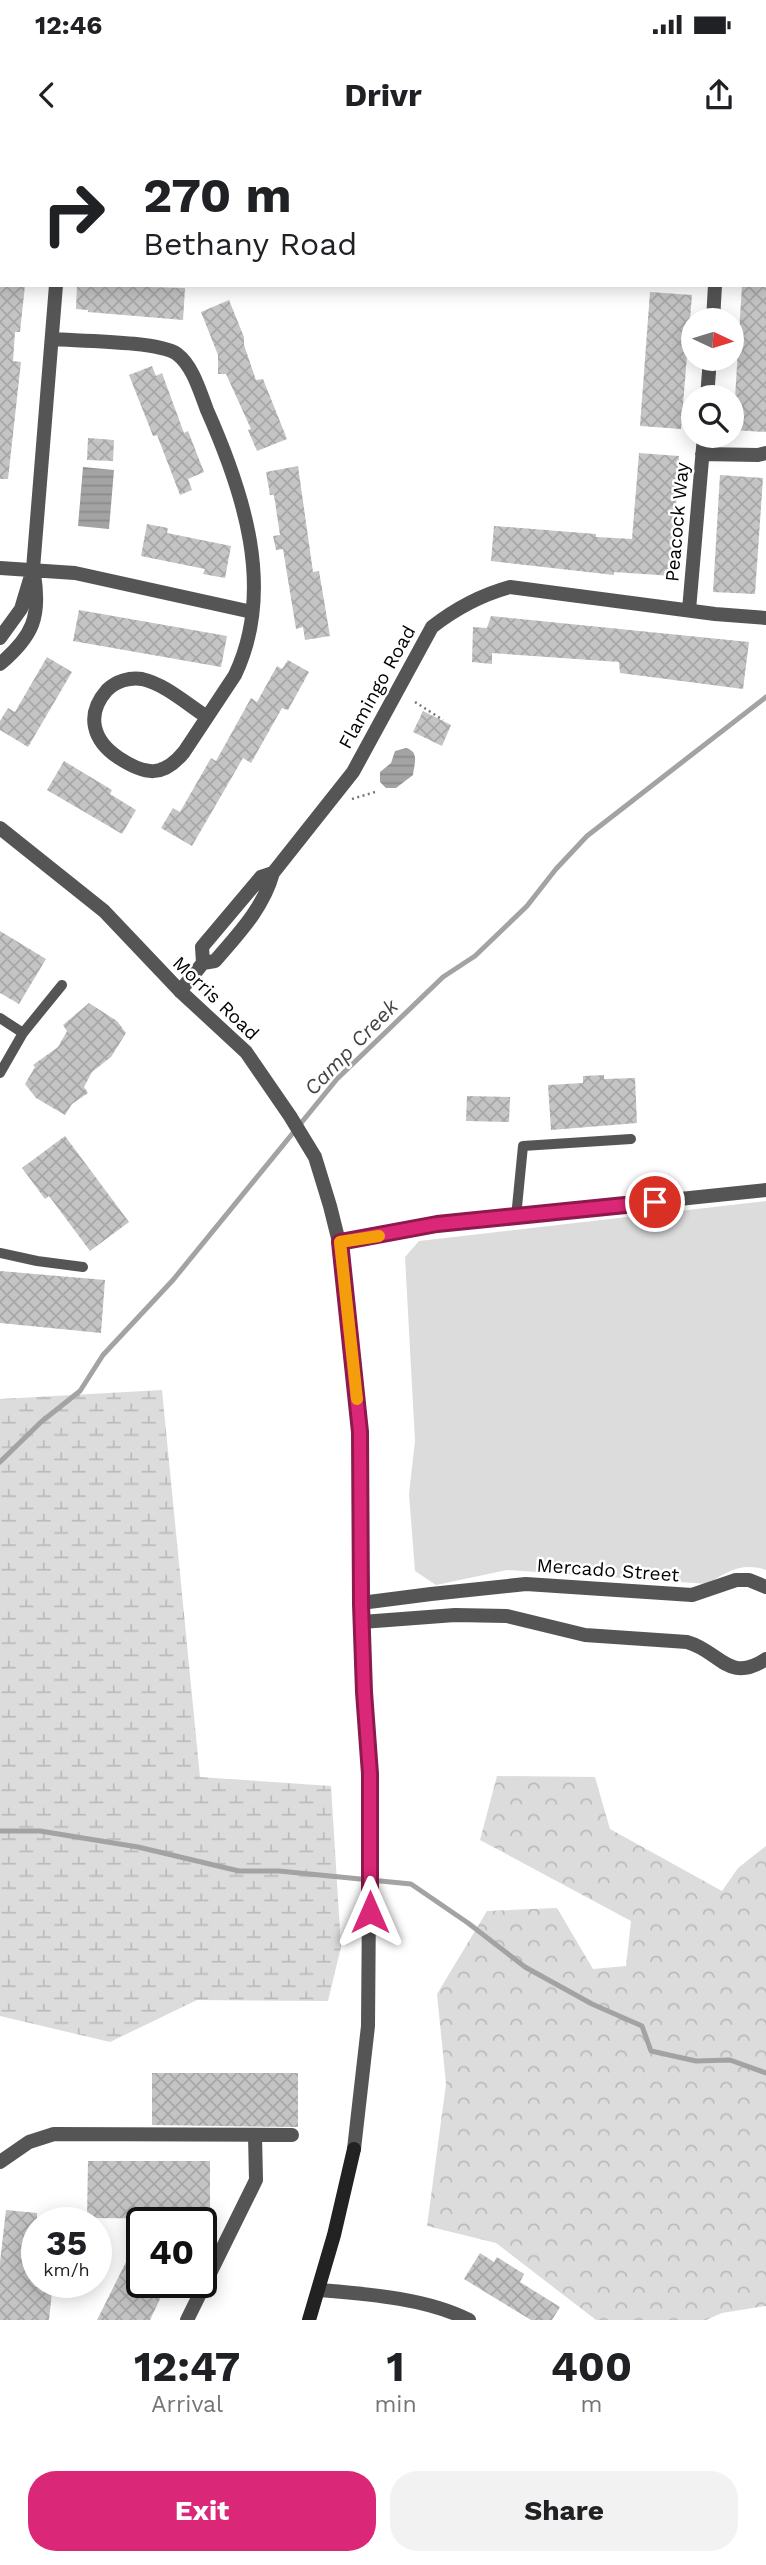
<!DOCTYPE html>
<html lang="en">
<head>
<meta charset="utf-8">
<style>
  :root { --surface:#fff; --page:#f2f2f2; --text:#202124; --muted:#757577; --accent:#db2777 }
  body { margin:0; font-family:"Work Sans",sans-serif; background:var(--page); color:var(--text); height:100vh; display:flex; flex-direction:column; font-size:26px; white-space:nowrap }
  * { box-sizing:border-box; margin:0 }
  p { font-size:23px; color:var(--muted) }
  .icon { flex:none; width:38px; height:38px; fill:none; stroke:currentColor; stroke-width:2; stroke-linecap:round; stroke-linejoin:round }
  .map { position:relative; height:2180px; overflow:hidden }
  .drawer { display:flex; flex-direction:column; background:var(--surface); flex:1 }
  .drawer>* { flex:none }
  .hud { position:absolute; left:0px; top:0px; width:766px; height:147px; box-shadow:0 4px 18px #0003; background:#fff; color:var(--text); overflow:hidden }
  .needle { width:46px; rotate:94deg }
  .controls { position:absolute; left:681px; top:168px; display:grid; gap:14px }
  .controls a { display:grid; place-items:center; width:63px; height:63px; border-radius:50%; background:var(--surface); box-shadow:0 4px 18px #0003; font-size:35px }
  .speed { position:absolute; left:21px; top:2067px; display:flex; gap:14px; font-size:35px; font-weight:700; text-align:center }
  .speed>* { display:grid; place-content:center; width:91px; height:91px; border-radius:50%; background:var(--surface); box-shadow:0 4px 18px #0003; line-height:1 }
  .speed small { font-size:18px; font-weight:400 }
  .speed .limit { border:4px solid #111; border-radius:10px; background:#fff; color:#111 }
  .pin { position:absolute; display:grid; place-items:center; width:60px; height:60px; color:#fff; margin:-30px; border:4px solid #fff; border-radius:50%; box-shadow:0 2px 7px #0007 }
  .me { position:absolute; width:77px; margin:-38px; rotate:0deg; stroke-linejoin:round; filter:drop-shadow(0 0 5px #0008) }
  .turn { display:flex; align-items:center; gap:24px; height:147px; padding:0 28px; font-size:32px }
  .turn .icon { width:91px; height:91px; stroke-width:2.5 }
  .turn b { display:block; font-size:49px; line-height:60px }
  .eta { display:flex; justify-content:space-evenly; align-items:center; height:119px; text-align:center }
  .eta b { font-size:42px; font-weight:700; line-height:49px }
  .primary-button { display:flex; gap:14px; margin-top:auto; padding:14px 28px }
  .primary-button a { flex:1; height:80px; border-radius:28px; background:var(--accent); color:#fff; font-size:28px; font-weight:700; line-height:80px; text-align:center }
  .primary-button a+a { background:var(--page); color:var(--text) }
  .status { display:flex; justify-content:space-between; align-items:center; height:49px; padding:0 35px; background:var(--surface); direction:ltr }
  .status svg { height:19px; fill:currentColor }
  header { display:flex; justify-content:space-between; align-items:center; height:91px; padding:0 28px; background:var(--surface); font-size:32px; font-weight:700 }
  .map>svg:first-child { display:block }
</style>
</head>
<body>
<div class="status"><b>12:46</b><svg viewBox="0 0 49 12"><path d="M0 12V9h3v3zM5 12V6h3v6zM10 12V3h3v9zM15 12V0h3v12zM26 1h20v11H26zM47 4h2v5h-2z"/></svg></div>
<header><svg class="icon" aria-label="back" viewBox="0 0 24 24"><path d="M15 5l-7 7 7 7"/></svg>Drivr<svg class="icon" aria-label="share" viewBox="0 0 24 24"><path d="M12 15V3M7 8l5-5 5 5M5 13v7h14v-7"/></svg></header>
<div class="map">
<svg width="766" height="2180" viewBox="0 0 766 2180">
  <defs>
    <pattern id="forest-crowns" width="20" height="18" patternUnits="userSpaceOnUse" patternTransform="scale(1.75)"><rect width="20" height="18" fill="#dcdcdc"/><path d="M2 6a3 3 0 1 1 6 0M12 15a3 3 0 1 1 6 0" fill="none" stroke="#bbb"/></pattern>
    <pattern id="wetland-marsh" width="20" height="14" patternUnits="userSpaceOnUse" patternTransform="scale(1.75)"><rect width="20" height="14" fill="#dcdcdc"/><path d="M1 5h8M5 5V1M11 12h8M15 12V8" fill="none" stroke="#bbb"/></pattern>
    <pattern id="water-rules" width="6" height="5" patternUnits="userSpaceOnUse" patternTransform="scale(1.75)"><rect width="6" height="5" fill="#a3a3a3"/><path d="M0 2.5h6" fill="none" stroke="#8b8b8b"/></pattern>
    <pattern id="building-cross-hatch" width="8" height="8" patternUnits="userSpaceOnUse" patternTransform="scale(1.75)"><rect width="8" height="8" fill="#c4c4c4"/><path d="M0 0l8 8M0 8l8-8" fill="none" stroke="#a7a7a7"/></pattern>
  </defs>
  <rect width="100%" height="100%" fill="#fff"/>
  <path fill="#dcdcdc" d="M766 1061V1430C743 1422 727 1431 708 1444L507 1430 436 1445 415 1431 409 1354 415 1301 405 1117 419 1101Z"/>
  <path fill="url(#forest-crowns)" d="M497 1636 595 1637 610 1689 722 1751 738 1728 766 1706V2166L722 2173 706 2180H596L496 2103 427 2086 446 1944 437 1854 487 1771 557 1768 593 1829 626 1826 631 1781 480 1700Z"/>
  <path fill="url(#wetland-marsh)" d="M162 1250 200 1637 331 1646 341 1807 328 1861 197 1860 110 1902 0 1876V1259Z"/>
  <path fill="url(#water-rules)" d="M83 327 114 330 109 389 78 386Z
    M406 608C420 612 414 624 413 635L396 648H386L380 642V632L391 623 395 611Z"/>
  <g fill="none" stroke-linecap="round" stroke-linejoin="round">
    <path stroke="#a3a3a3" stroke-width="5" d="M0 1322 41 1282 80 1251 103 1215 173 1140 337 939 443 837 475 816 527 766 556 729 587 696 766 557
      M0 1691H40L138 1707 239 1731H279L411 1744 468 1783 525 1827 592 1864 642 1886 651 1911 696 1921 730 1920 766 1933"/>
  </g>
  <path fill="url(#building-cross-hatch)" d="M0 145H25L20 192H15L13 221 21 222 8 339H0Z
    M77 145 185 148 183 180 88 172V170L76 169Z
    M742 145H766V292L733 290Z
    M650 152 692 155 681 289 640 286Z
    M229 160 244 197V205L256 240 263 239 287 299 257 311 248 290 251 289 226 234H218V215L201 172Z
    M152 226 156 236 162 233 184 293 188 291 204 332 188 339 192 350 180 355 157 295 153 296 129 235Z
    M88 298 114 300 113 321 87 320Z
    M639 313 679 316 672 436 614 432V435L491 421 494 386 596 394V397L632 399Z
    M298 326 313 432 319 431 330 496 305 500 303 487 296 489 283 409 276 410 273 396 280 395 274 355H270L266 332Z
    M720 335 763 338 755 454 713 452Z
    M147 384 168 388 167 393 231 406 225 438 203 434 205 429 141 416Z
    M79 470 227 496 221 527 73 501Z
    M491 476 749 502 743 549 620 533 619 522 492 513V524L472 522 473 487 487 488Z
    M47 517 72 532 28 607 0 590V581L8 568 15 572Z
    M288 520 309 532 288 570 282 568 251 623 243 618 192 706 161 688 173 668 180 672 211 618 216 621 251 558 257 562 277 526 282 529Z
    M423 571 451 585 442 606 413 592Z
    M64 621 112 650 110 654 136 670 122 694 47 650Z
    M0 791 46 819 19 864 0 853Z
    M89 863 117 881 126 893 111 917 92 932 84 947 88 953 72 964 65 975 36 958 25 944 35 927 33 925 58 907 67 891 63 885Z
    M604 935V939L635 938 637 983 551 990 548 945 583 943V936Z
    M467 956 510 957 509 982 466 981Z
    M65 996 129 1082 90 1111 49 1056 45 1059 22 1028Z
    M0 1131 105 1140 101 1193 0 1183Z
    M152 1933H298V1987L152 1985Z
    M88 2021H210V2079L87 2078Z
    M6 2070 37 2073V2142H53L49 2180H0V2122Z
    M480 2113 494 2122 497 2117 524 2134 520 2142 560 2167 552 2180H531L464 2139Z
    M129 2116 142 2122V2142H168L150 2180H97Z"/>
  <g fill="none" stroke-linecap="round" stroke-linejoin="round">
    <path stroke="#777" stroke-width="2.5" stroke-dasharray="2 3.5" stroke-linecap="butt" d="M415 562 443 580
      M352 659 375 652"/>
    <path stroke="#555" stroke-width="10" d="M0 878 23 893 0 933
      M23 893 62 845
      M516 1077 523 1006 631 999
      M0 1113 37 1121 83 1127"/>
    <path stroke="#555" stroke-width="14" d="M314 2V0
      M765 82 766 83
      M713 180 715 145
      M52 199C78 201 159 201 177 214 193 226 200 252 207 270 243 351 276 449 235 535L184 612C163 638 145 635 119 618 93 601 85 575 107 550 116 541 130 537 142 539 165 544 188 565 207 577
      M707 257 710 219
      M702 314 758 315 766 313
      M0 428 75 433 252 472
      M689 470 704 296
      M0 498 21 469 33 429 56 145
      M0 524C33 496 41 477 34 434
      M203 823 215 821C238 794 263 769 273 733L353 632 432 487C455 469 481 455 510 447L715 474 766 478
      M180 851 203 823 202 807 261 737 273 733
      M361 1463 431 1454 526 1444 692 1455 736 1440H749L766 1447
      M362 1482 455 1475 507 1476 585 1495 687 1502C720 1511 728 1544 766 1519
      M0 2022 29 2002 54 1994 292 1995
      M319 2150C367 2154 426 2158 469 2180
      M187 2180 256 2040 255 1995"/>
    <path stroke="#555" stroke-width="14" d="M0 688 104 771 180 851 246 912 290 976 315 1017 330 1066 339 1102 360 1292 364 1552 370 1634 368 1886 354 2009
      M339 1102 437 1084 766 1050"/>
    <path stroke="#222" stroke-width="14" d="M309 2180 334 2095 354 2009"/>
  </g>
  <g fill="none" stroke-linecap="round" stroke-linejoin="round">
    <defs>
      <path id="route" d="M370 1772V1634L364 1552 361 1464 360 1292 340 1102 437 1084 655 1062"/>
    </defs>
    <use href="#route" stroke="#8e194d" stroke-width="18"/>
    <use href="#route" stroke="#db2777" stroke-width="12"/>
    <path stroke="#f59e0b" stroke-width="12" d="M357 1259 340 1102 379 1096"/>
  </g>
  <g text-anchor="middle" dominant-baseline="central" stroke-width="5" stroke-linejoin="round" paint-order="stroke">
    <g font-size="19" fill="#000" stroke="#fff">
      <text transform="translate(677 382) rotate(-85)">Peacock Way</text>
      <text transform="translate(377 547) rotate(-61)">Flamingo Road</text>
      <text transform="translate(216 858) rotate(44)">Morris Road</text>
      <text transform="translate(608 1430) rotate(4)">Mercado Street</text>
    </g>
    <g font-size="21" font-style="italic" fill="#444" stroke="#fff">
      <text transform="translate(351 907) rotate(-46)">Camp Creek</text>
    </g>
  </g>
</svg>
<div class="controls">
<a><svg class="needle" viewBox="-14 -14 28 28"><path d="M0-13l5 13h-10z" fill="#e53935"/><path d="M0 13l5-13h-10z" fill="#757577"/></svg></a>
<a><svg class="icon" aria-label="search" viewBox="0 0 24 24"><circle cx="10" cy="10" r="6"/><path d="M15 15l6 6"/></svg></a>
</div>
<div class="speed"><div>35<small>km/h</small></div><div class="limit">40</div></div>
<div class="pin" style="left:655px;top:1062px;background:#d93025"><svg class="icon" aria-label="arrive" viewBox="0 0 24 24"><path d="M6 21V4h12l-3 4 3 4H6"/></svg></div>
<svg class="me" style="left:370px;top:1772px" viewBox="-20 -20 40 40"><path d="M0-17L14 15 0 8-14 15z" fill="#db2777" stroke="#fff" stroke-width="4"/></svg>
<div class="hud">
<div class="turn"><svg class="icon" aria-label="right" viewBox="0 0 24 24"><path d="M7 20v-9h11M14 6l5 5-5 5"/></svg><div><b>270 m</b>Bethany Road</div></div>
</div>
</div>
<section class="drawer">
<div class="eta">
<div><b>12:47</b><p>Arrival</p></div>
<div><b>1</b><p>min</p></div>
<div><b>400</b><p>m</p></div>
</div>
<div class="primary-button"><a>Exit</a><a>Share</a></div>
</section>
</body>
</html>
